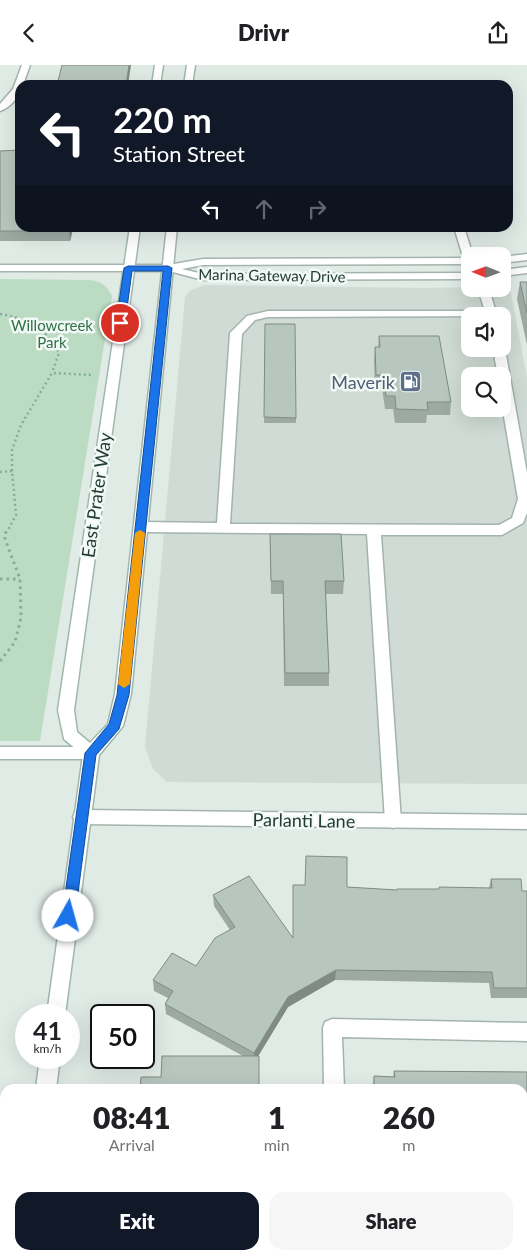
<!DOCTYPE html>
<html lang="en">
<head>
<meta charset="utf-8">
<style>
  :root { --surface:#fff; --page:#f6f6f6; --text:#202124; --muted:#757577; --accent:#111827 }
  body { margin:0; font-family:Lato,sans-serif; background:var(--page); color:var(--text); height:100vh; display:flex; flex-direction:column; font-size:19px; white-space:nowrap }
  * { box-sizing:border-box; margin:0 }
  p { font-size:16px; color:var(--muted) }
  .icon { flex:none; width:28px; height:28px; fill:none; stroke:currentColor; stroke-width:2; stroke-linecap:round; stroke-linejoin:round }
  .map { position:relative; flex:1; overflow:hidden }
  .details { position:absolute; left:0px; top:1019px; width:528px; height:176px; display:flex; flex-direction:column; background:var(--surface); border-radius:15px 15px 0 0; box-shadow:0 5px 20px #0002 }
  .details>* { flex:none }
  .hud { position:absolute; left:15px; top:15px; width:498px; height:152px; border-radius:15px; box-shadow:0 5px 20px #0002; background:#111827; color:#fff; overflow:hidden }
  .needle { width:32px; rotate:271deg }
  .controls { position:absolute; left:461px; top:182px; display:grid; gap:10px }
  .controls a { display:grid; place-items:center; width:50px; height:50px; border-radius:10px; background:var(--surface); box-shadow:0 5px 20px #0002; font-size:25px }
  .speed { position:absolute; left:15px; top:939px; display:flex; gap:10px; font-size:25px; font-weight:700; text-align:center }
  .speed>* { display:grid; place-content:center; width:65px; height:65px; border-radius:50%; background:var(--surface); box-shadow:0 5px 20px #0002; line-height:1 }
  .speed small { font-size:12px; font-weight:400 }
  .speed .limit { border:2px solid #111; border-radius:8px; background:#fff; color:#111 }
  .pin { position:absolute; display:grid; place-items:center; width:42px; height:42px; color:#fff; margin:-21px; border:2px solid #fff; border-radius:50%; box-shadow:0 1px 5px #0007 }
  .me { position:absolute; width:55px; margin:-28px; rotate:7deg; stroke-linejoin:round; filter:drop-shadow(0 0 4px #0008) }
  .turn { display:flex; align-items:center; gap:18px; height:105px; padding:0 15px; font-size:22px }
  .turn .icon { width:65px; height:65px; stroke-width:2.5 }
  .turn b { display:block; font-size:35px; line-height:42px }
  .lanes { display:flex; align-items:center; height:48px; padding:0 15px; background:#0003; justify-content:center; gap:25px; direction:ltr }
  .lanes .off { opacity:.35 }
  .eta { display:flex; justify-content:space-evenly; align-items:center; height:85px; text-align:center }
  .eta b { font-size:30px; font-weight:800; line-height:35px }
  .action { display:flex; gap:10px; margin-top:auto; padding:10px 15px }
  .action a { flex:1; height:58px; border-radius:15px; background:var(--accent); color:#fff; font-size:20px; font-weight:800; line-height:58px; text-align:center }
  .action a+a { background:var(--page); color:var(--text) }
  header { display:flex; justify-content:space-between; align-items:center; height:65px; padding:0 15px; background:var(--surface); font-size:22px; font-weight:800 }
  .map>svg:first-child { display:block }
</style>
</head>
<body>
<header><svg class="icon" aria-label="back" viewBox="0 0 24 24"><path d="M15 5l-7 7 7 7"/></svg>Drivr<svg class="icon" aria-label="share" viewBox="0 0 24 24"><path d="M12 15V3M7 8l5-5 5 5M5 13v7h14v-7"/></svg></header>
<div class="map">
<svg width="527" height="1194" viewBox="0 0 527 1194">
  <rect width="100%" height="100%" fill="#e1ebe6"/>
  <path fill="#d0dbd5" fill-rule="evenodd" d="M509 218 527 312V719L167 717 153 704 145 682 185 232 191 225 205 220 426 223 470 222V224H502L503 219ZM470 251H502V284H470ZM470 311H502V344H470Z"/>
  <path fill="#bbdcc2" d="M0 214 90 215C102 217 107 220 112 231L40 676H0Z"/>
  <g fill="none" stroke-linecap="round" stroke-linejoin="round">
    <defs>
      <path id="service" d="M454 162H464L473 191H470V201L465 198Z
        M478 224H489L497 251 268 252 255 255 242 269 230 459 499 460 512 453 518 434 502 340V311H498L493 284H502V281L505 284 527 408V448L523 458 502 470H381L401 756 399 761 393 763 387 761 385 756 367 469 141 467 136 465 134 462 136 459 141 457 217 458 230 268 247 251 268 246H485Z
        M0 682H91L97 684 99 688 97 692 91 694H0Z
        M332 954 527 958V976L342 972 344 1024H324L323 963 325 957Z
        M330 1190H352V1194H330Z"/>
      <path id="minor" d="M22 0H30L23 20H20C20 32 11 42 0 46V39L13 24Z
        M0 200H128L133 203 128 206H0Z
        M81 745 527 750V764L81 759 75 757 73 752 75 747Z"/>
      <path id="tertiary" d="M527 189V195L502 198V192Z
        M470 193V199L203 200 182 204 203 209 470 208V214L203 215 169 206H128L123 203 128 200H168L203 194Z
        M527 202V208L502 211V205Z"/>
      <path id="secondary" d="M155 0H163L160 20H152Z
        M187 0H195L192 20H184Z
        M130 162H140L74 645 77 667 90 678 108 659 115 629 167 162H177L131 629 123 661 99 690 65 950H47L83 690 64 674 58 645Z
        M40 992H60L56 1024H36Z
        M14 1190H36V1194H14Z"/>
    </defs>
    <use href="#service" stroke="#a4b3ad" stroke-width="3"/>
    <use href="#minor" stroke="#a4b3ad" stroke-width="3"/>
    <use href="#tertiary" stroke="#a4b3ad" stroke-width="3"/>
    <use href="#secondary" stroke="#a0b7ae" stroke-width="3"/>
    <path stroke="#83ae9e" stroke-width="2.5" stroke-dasharray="2 3" stroke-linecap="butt" d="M0 249C27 253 47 264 59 288L52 308
      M12 406V385L21 360 52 308 93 310
      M0 407 12 406 16 450 8 465"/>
    <path stroke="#83ae9e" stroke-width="3" stroke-dasharray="2.5 4" stroke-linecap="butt" d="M0 514H20
      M0 596 15 577 21 553 20 514 4 471 8 463"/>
    <use href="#service" fill="#fff" fill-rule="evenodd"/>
    <use href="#minor" fill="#fff" fill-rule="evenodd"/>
    <use href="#tertiary" fill="#fff" fill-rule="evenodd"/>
    <use href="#secondary" fill="#fff" fill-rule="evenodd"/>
  </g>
  <path fill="#9daaa4" d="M0 86 20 162H90V164H73L70 176H0Z
    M520 217H527V280L517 234Z
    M265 259 296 353V358H264Z
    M379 271 451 337 450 350H427L426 358H395L393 344H385L382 323H375L374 295 375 282H378Z
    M270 469 344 516 343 529H326L329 608V621H284L283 529H271Z
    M491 814 522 826H527V933H491L489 918 335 915 288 942 258 991 161 1012 243 991 166 949 165 939 168 933 154 926 153 915 196 901 230 865 214 841 213 830 292 872 347 822 397 825 489 823Z
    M394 1006 527 1007V1160L525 1163H522V1024H372L374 1011 393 1012Z
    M459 1190H486L487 1194H460Z"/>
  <path fill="#808b86" d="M129 0H131L128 20H126Z
    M70 162H73V164L70 176 69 166Z
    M336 905 335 915 288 942 254 998V988L288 932Z"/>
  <path fill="#b7c6bf" stroke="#808b86" d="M62 0H129L126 20H57Z
    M20 85V162H70L69 166H0V86Z
    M520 217H527V248Z
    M265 259H295L296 353 264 352Z
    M379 271H439L451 337H427L428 345 396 344 395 331H386L383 310H376L375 282H380Z
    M270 469H341L344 516H325L329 608H285L283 516H271Z
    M306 791 347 792V822L397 825V824H439V822L492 823 491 814H521L522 826H527V923H494L492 907 336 905 288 932 254 988 165 939 173 926 153 915 172 888 196 901 215 873 235 862 213 830 249 811 293 873V820H305Z
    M162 991H259V1024H140L141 1012H161Z
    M394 1006 527 1007V1131H526L527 1139V1154H522V1024H374V1011L395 1012Z
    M171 1190H259V1194H170Z
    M463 1190H486L487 1194H464Z"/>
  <path fill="#1a73e8" stroke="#114b97" d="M168 201 172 203 129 630 119 664 96 690 75 851 73 855 68 857 64 855 62 851 85 688 109 659 117 630 163 206H132L125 258 120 261 116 258 124 203 128 201Z"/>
  <path fill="#f59e0b" d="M140 465 145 468 130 619 124 623 118 619 135 468Z"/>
  <defs>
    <symbol id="fuel-square" viewBox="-11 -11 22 22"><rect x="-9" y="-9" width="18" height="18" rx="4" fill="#5c6f8a" stroke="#f2f8f5"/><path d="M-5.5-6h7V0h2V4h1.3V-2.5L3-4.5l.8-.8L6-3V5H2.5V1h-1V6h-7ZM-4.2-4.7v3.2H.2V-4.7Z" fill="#fff"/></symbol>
  </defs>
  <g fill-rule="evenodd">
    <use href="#fuel-square" x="398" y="304" width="25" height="25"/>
  </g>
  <g text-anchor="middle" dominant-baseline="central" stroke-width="5" stroke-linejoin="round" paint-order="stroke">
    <g font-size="15" fill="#223c33" stroke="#f2f8f5">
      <text transform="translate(272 210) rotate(1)">Marina Gateway Drive</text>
    </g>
    <g font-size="15" fill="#2d7244" stroke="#f2f8f5">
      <text x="52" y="260">Willowcreek<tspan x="52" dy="17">Park</tspan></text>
    </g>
    <g font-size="18" fill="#4e5e75" stroke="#f2f8f5" text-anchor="end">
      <text x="395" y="317">Maverik</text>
    </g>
    <g font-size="18" fill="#223c33" stroke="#f2f8f5">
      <text transform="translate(96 430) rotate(-82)">East Prater Way</text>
      <text transform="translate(304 755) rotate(1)">Parlanti Lane</text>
    </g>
  </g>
</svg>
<div class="controls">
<a><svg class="needle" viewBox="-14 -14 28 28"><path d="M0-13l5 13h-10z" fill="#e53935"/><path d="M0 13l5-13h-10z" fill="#757577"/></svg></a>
<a><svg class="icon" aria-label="sound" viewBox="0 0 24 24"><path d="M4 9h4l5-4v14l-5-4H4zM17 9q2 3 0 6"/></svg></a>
<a><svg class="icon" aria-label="search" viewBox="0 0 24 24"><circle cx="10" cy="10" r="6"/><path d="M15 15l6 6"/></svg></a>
</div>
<div class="speed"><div>41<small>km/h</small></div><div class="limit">50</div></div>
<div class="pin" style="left:120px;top:258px;background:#d93025"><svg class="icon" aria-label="arrive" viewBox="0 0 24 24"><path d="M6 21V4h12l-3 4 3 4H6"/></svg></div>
<svg class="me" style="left:68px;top:851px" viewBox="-20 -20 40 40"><circle r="19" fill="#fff"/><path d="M0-13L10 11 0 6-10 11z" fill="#1a73e8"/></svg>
<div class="hud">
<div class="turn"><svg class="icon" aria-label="left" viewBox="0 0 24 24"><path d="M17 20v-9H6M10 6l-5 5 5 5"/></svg><div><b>220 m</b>Station Street</div></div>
<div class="lanes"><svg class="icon" aria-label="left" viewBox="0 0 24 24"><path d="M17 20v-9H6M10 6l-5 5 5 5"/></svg><svg class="icon off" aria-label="ahead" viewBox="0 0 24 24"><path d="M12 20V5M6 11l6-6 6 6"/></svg><svg class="icon off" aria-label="right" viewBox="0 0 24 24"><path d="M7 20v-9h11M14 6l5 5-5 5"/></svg></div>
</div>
<section class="details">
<div class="eta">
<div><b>08:41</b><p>Arrival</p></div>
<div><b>1</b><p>min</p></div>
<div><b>260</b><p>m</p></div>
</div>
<div class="action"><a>Exit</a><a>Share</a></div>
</section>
</div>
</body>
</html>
